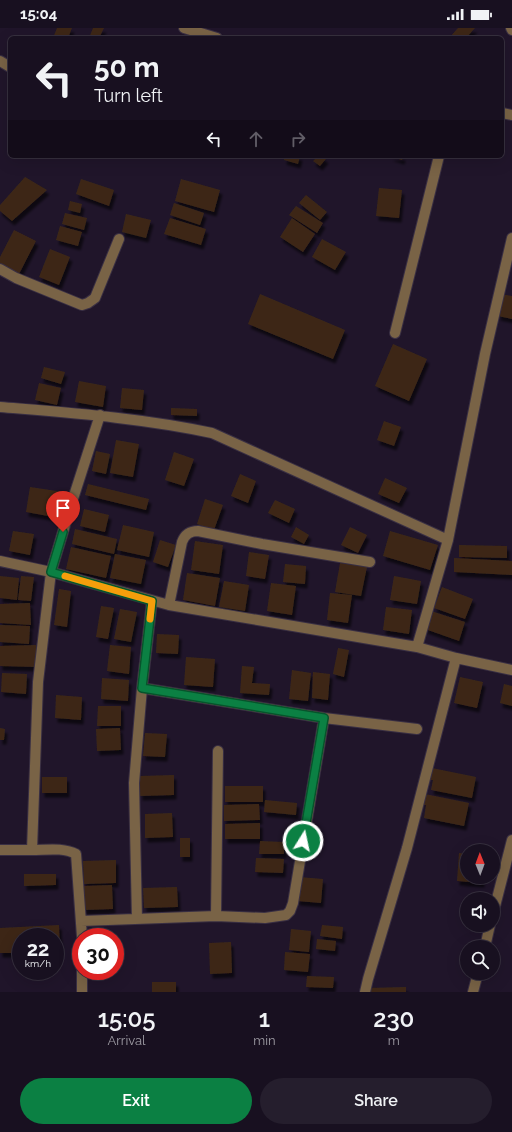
<!DOCTYPE html>
<html lang="en">
<head>
<meta charset="utf-8">
<style>
  :root { --surface:#181020; --page:#251e2d; --text:#f1f3f6; --muted:#9f9da5; --line:#36303e; --accent:#0b8043 }
  body { margin:0; font-family:Raleway,sans-serif; background:var(--page); color:var(--text); height:100vh; display:flex; flex-direction:column; font-size:15px; white-space:nowrap }
  * { box-sizing:border-box; margin:0 }
  p { font-size:13px; color:var(--muted) }
  .icon { flex:none; width:22px; height:22px; fill:none; stroke:currentColor; stroke-width:2; stroke-linecap:round; stroke-linejoin:round }
  .map { position:relative; height:964px; overflow:hidden }
  .side { display:flex; flex-direction:column; background:var(--surface); flex:1 }
  .side>* { flex:none }
  .guide { position:absolute; left:8px; top:8px; width:496px; height:122px; border-radius:6px; box-shadow:0 4px 16px #0002,0 0 0 1px var(--line); background:#181020; color:var(--text); overflow:hidden }
  .needle { width:26px; rotate:359deg }
  .tools { position:absolute; left:460px; top:816px; display:grid; gap:8px }
  .tools a { display:grid; place-items:center; width:40px; height:40px; border-radius:50%; background:var(--surface); box-shadow:0 4px 16px #0002,0 0 0 1px var(--line); font-size:20px }
  .speed { position:absolute; left:12px; top:900px; display:flex; gap:8px; font-size:20px; font-weight:700; text-align:center }
  .speed>* { display:grid; place-content:center; width:52px; height:52px; border-radius:50%; background:var(--surface); box-shadow:0 4px 16px #0002,0 0 0 1px var(--line); line-height:1 }
  .speed small { font-size:10px; font-weight:400 }
  .speed .limit { border:6px solid #d22; background:#fff; color:#111 }
  .pin { position:absolute; display:grid; place-items:center; width:34px; height:34px; color:#fff; margin:-41px -17px; border-radius:50% 50% 50% 0; rotate:-45deg; box-shadow:0 0 4px #0007 }
  .pin .icon { rotate:45deg }
  .me { position:absolute; width:44px; margin:-22px; rotate:10deg; stroke-linejoin:round; filter:drop-shadow(0 0 3px #0008) }
  .turn { display:flex; align-items:center; gap:14px; height:84px; padding:0 20px; font-size:18px }
  .turn .icon { width:52px; height:52px; stroke-width:2.5 }
  .turn b { display:block; font-size:28px; line-height:34px }
  .lanes { display:flex; align-items:center; height:38px; padding:0 20px; background:#0003; justify-content:center; gap:20px; direction:ltr }
  .lanes .off { opacity:.35 }
  .eta { display:flex; justify-content:space-evenly; align-items:center; height:68px; text-align:center }
  .eta b { font-size:24px; font-weight:600; line-height:28px }
  .action { display:flex; gap:8px; margin-top:auto; padding:8px 20px }
  .action a { flex:1; height:46px; border-radius:24px; background:var(--accent); color:#fff; font-size:16px; font-weight:600; line-height:46px; text-align:center }
  .action a+a { background:var(--page); color:var(--text) }
  .status { display:flex; justify-content:space-between; align-items:center; height:28px; padding:0 20px; background:var(--surface); direction:ltr }
  .status svg { height:11px; fill:currentColor }
  .map>svg:first-child { display:block }
</style>
</head>
<body>
<div class="status"><b>15:04</b><svg viewBox="0 0 49 12"><path d="M0 12V9h3v3zM5 12V6h3v6zM10 12V3h3v9zM15 12V0h3v12zM26 1h20v11H26zM47 4h2v5h-2z"/></svg></div>
<div class="map">
<svg width="512" height="964" viewBox="0 0 512 964">
  <defs>
    <filter id="shadow"><feDropShadow dx="2.5" dy="4.5" stdDeviation="1" flood-color="#0009"/></filter>
  </defs>
  <rect width="100%" height="100%" fill="#20152a"/>
  <path fill="#3c2818" filter="url(#shadow)" d="M57 0H72L68 10H53Z
    M93 0H104L99 10H89Z
    M458 0H475L466 10H449Z
    M285 128H300L298 136 284 132Z
    M318 128H322L326 131 320 138 313 133Z
    M390 128H403L402 132Z
    M25 149 47 162 12 193 0 183V177Z
    M81 151 114 162 109 178 76 166Z
    M181 151 220 162 214 184 175 173Z
    M379 160 402 162 399 190 376 188Z
    M306 167 327 184 320 192 299 175Z
    M70 173 82 176 80 185 68 182Z
    M174 175 204 185 200 197 170 187Z
    M296 178 323 195 317 205 289 187Z
    M65 185 87 190 84 202 62 196Z
    M126 186 151 192 146 210 122 204Z
    M170 190 206 201 201 217 164 206Z
    M292 190 315 206 303 224 280 209Z
    M60 198 82 204 78 218 56 212Z
    M14 202 36 213 19 246 0 236V229Z
    M322 211 346 224 335 242 312 229Z
    M50 221 70 229 59 257 39 249Z
    M260 266 345 302 333 331 248 296Z
    M501 266 512 268V291L498 288Z
    M393 316 427 331 409 373 375 358Z
    M44 339 65 344 61 356 41 350Z
    M79 353 106 358 103 379 75 374Z
    M39 355 61 360 57 377 35 372Z
    M122 360 144 362 142 382 120 380Z
    M171 380 197 381V388L171 387Z
    M384 393 401 399 394 418 377 412Z
    M116 412 139 416 133 449 110 445Z
    M96 423 110 426 106 446 92 443Z
    M174 424 194 431 184 458 165 452Z
    M240 446 256 453 248 475 231 468Z
    M385 450 407 460 399 475 378 466Z
    M88 456 149 471 146 482 85 467Z
    M30 459 63 464 59 490 26 484Z
    M205 471 223 477 214 502 197 496Z
    M275 472 295 481 289 495 268 485Z
    M84 481 109 487 105 504 80 498Z
    M123 497 154 504 149 529 117 522Z
    M296 499 309 507 304 516 291 509Z
    M350 499 367 507 358 525 341 517Z
    M75 501 117 511 114 526 72 516Z
    M13 503 34 506 30 527 9 523Z
    M390 503 438 517 430 542 383 528Z
    M160 512 176 517 168 539 153 534Z
    M195 513 223 517 219 546 191 542Z
    M459 517 507 518V530L459 529Z
    M71 519 111 528 106 550 66 541Z
    M249 524 269 527 265 551 246 548Z
    M115 526 146 532 141 556 110 550Z
    M454 530 512 533V547L454 544Z
    M340 535 367 539 361 568 335 564Z
    M285 536 306 538 305 556 283 554Z
    M187 545 220 550 215 578 183 572Z
    M0 548 19 550 17 572 0 570Z
    M21 548 34 549 31 573 18 572Z
    M394 548 421 553 417 576 390 572Z
    M224 553 249 557 245 583 219 579Z
    M271 555 296 558 292 587 267 583Z
    M442 559 473 571 465 591 434 580Z
    M59 561 71 563 67 599 54 597Z
    M330 565 352 567 348 595 327 592Z
    M30 575 31 597 0 595V576Z
    M101 578 114 580 108 611 96 609Z
    M386 579 412 582 409 606 383 602Z
    M120 581 137 584 131 614 114 611Z
    M431 583 465 594 459 613 425 601Z
    M0 597 30 598 29 616 0 614Z
    M157 606 179 607 178 626 156 625Z
    M36 617 37 639 0 638V618Z
    M110 617 131 619 129 646 107 643Z
    M338 620 349 622 344 649 333 646Z
    M186 629 215 631 213 659 184 657Z
    M242 638 254 639 252 655 270 656 269 667 240 665Z
    M292 642 311 645 308 673 289 671Z
    M313 644 330 646 328 672 312 670Z
    M2 645 27 646 26 666 1 664Z
    M460 649 483 654 477 680 454 675Z
    M102 650 129 652 128 673 101 671Z
    M504 656 512 658V678L500 675Z
    M56 667 82 669 81 692 55 690Z
    M98 678H121V698H97Z
    M0 700 5 701 4 712H0Z
    M120 700 121 722 97 723 96 701Z
    M145 705 167 706 165 729 143 728Z
    M432 740 476 749 472 770 431 762 433 752H430Z
    M174 747V767L140 768V748Z
    M42 749H67V765H42Z
    M225 758H263V774H225Z
    M425 766 469 775 464 798 424 790 426 777H423Z
    M265 772 297 775 296 787 264 784Z
    M259 776 260 792 224 793V777Z
    M172 785 173 809 145 810V786Z
    M260 795V811H225V796Z
    M180 810H190V829H180Z
    M260 813 284 814V826H259Z
    M459 825 467 826V849H482V855L457 853Z
    M256 830 284 831 283 845 255 844Z
    M116 832V855L84 856 83 833Z
    M24 846H56V857L24 858Z
    M299 849 323 851 321 875 297 873Z
    M112 857 113 881 84 882 83 858Z
    M177 859 178 879 144 880 143 860Z
    M59 897 60 923H55V909H21V925H0V900Z
    M322 897 343 899 342 911 320 908Z
    M291 901 311 903 309 924 289 922Z
    M317 911 336 913 335 923 316 921Z
    M231 914 232 945 210 946 209 915Z
    M285 924 310 926 308 944 284 942Z
    M307 948 334 949 333 960 306 959Z
    M152 954H176V964H152Z
    M406 959V964H368V960Z"/>
  <g fill="none" stroke-linecap="round" stroke-linejoin="round">
    <defs>
      <path id="minor" d="M184 0 217 10
        M511 0 512 2
        M0 33 10 39
        M502 85 512 87
        M0 241 16 250 82 277 88 275 95 270 119 211
        M395 305 439 128
        M0 379C71 385 142 390 212 405L448 512
        M0 533 51 544 169 577 417 619 456 630 512 642
        M169 577 182 514C185 506 190 503 198 503L262 516 370 534
        M417 619 448 512 485 326 512 210
        M142 660 324 690 417 701
        M0 822H32
        M493 886 512 812
        M216 888 218 723
        M137 891 134 755 142 660 152 573
        M81 893 216 888 265 890 286 887 290 883 293 875 324 690
        M82 909 76 826C63 819 46 822 32 822L38 654 51 544 71 477 100 387
        M485 919 490 897
        M82 943V964
        M365 964 368 951 407 820 456 630
        M473 964 478 945"/>
    </defs>
    <use href="#minor" stroke="#392f43" stroke-width="12"/>
    <use href="#minor" stroke="#796346" stroke-width="10"/>
  </g>
  <g fill="none" stroke-linecap="round" stroke-linejoin="round">
    <defs>
      <path id="route" d="M63 504 51 544 152 573 142 660 324 690 303 813"/>
    </defs>
    <use href="#route" stroke="#07532c" stroke-width="10"/>
    <use href="#route" stroke="#0b8043" stroke-width="7"/>
    <path stroke="#f59e0b" stroke-width="7" d="M65 548 152 573 150 591"/>
  </g>
</svg>
<div class="tools">
<a><svg class="needle" viewBox="-14 -14 28 28"><path d="M0-13l5 13h-10z" fill="#e53935"/><path d="M0 13l5-13h-10z" fill="#9f9da5"/></svg></a>
<a><svg class="icon" aria-label="sound" viewBox="0 0 24 24"><path d="M4 9h4l5-4v14l-5-4H4zM17 9q2 3 0 6"/></svg></a>
<a><svg class="icon" aria-label="search" viewBox="0 0 24 24"><circle cx="10" cy="10" r="6"/><path d="M15 15l6 6"/></svg></a>
</div>
<div class="speed"><div>22<small>km/h</small></div><div class="limit">30</div></div>
<div class="pin" style="left:63px;top:504px;background:#d93025"><svg class="icon" aria-label="arrive" viewBox="0 0 24 24"><path d="M6 21V4h12l-3 4 3 4H6"/></svg></div>
<svg class="me" style="left:303px;top:813px" viewBox="-20 -20 40 40"><circle r="17" fill="#0b8043" stroke="#fff" stroke-width="3"/><path d="M0-11L8 9 0 5-8 9z" fill="#fff"/></svg>
<div class="guide">
<div class="turn"><svg class="icon" aria-label="left" viewBox="0 0 24 24"><path d="M17 20v-9H6M10 6l-5 5 5 5"/></svg><div><b>50 m</b>Turn left</div></div>
<div class="lanes"><svg class="icon" aria-label="left" viewBox="0 0 24 24"><path d="M17 20v-9H6M10 6l-5 5 5 5"/></svg><svg class="icon off" aria-label="ahead" viewBox="0 0 24 24"><path d="M12 20V5M6 11l6-6 6 6"/></svg><svg class="icon off" aria-label="right" viewBox="0 0 24 24"><path d="M7 20v-9h11M14 6l5 5-5 5"/></svg></div>
</div>
</div>
<section class="side">
<div class="eta">
<div><b>15:05</b><p>Arrival</p></div>
<div><b>1</b><p>min</p></div>
<div><b>230</b><p>m</p></div>
</div>
<div class="action"><a>Exit</a><a>Share</a></div>
</section>
</body>
</html>
